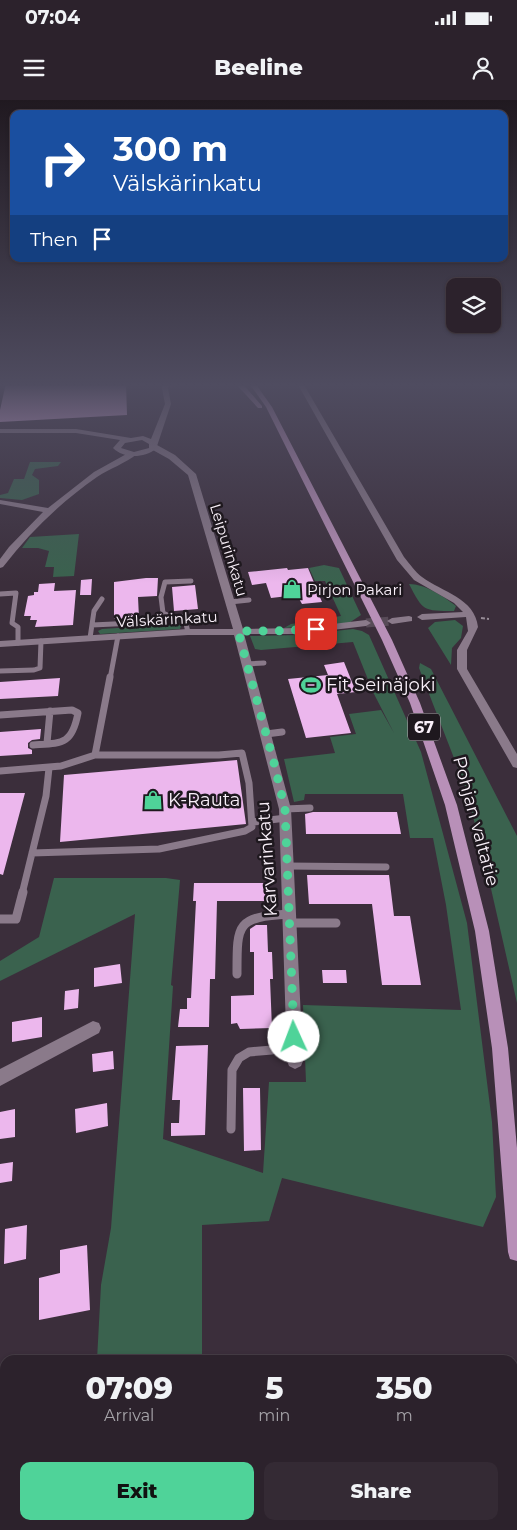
<!DOCTYPE html>
<html lang="en">
<head>
<meta charset="utf-8">
<style>
  :root { --surface:#2c222c; --page:#342a34; --text:#f1f3f6; --muted:#a6a4a9; --line:#483f48; --accent:#4fd399 }
  body { margin:0; font-family:Montserrat,sans-serif; background:var(--page); color:var(--text); height:100vh; display:flex; flex-direction:column; font-size:19px; white-space:nowrap }
  * { box-sizing:border-box; margin:0 }
  p { font-size:16px; color:var(--muted) }
  .icon { flex:none; width:28px; height:28px; fill:none; stroke:currentColor; stroke-width:2; stroke-linecap:round; stroke-linejoin:round }
  .map { position:relative; flex:1; overflow:hidden }
  .sheet { position:absolute; left:0px; top:1255px; width:518px; height:175px; display:flex; flex-direction:column; background:var(--surface); border-radius:15px 15px 0 0; box-shadow:0 1px 4px #0004,0 0 0 1px var(--line) }
  .sheet>* { flex:none }
  .hud { position:absolute; left:10px; top:10px; width:498px; height:152px; border-radius:10px; box-shadow:0 1px 4px #0004,0 0 0 1px var(--line); background:#1a4fa0; color:#fff; overflow:hidden }
  .fabs { position:absolute; left:446px; top:178px; display:grid; gap:10px }
  .fabs a { display:grid; place-items:center; width:55px; height:55px; border-radius:10px; background:var(--surface); box-shadow:0 1px 4px #0004,0 0 0 1px var(--line); font-size:25px }
  .pin { position:absolute; display:grid; place-items:center; width:42px; height:42px; color:#fff; margin:-21px; border-radius:10px; box-shadow:0 2px 8px #0006 }
  .me { position:absolute; width:55px; margin:-28px; rotate:358deg; stroke-linejoin:round; filter:drop-shadow(0 0 4px #0008) }
  .turn { display:flex; align-items:center; gap:18px; height:105px; padding:0 20px; font-size:22px }
  .turn .icon { width:65px; height:65px; stroke-width:2.5 }
  .turn b { display:block; font-size:35px; line-height:42px }
  .then { display:flex; align-items:center; height:48px; padding:0 20px; background:#0003; gap:10px; font-size:19px }
  .eta { display:flex; justify-content:space-evenly; align-items:center; height:85px; text-align:center }
  .eta b { font-size:30px; font-weight:800; line-height:35px }
  .button { display:flex; gap:10px; margin-top:auto; padding:10px 20px }
  .button a { flex:1; height:58px; border-radius:10px; background:var(--accent); color:#111; font-size:20px; font-weight:800; line-height:58px; text-align:center }
  .button a+a { background:var(--page); color:var(--text) }
  .status { display:flex; justify-content:space-between; align-items:center; height:35px; padding:0 25px; background:var(--surface); direction:ltr }
  .status svg { height:14px; fill:currentColor }
  header { display:flex; justify-content:space-between; align-items:center; height:65px; padding:0 20px; background:var(--surface); font-size:22px; font-weight:800 }
  .map>svg:first-child { display:block }
</style>
</head>
<body>
<div class="status"><b>07:04</b><svg viewBox="0 0 49 12"><path d="M0 12V9h3v3zM5 12V6h3v6zM10 12V3h3v9zM15 12V0h3v12zM26 1h20v11H26zM47 4h2v5h-2z"/></svg></div>
<header><svg class="icon" aria-label="menu" viewBox="0 0 24 24"><path d="M4 6h16M4 12h16M4 18h16"/></svg>Beeline<svg class="icon" aria-label="person" viewBox="0 0 24 24"><circle cx="12" cy="8" r="4"/><path d="M4 21q1-7 8-7t8 7"/></svg></header>
<div class="map">
<svg width="517" height="1430" viewBox="0 0 517 1430">
  <rect width="100%" height="100%" fill="#3b2e3b"/>
  <path fill="#3a624e" d="M30 362H61L58 366 35 369 32 375 39 380V394L22 400 0 398V395L8 393 14 379H24Z
    M79 434 74 476 53 477 54 467H45L49 451 38 448H22L30 437Z
    M324 465 339 468 361 515 349 523 284 528 291 524 341 516 325 481H315L309 468Z
    M409 484C425 484 443 496 456 506L454 511C423 511 423 511 409 484Z
    M455 520 463 526 461 538 452 548 451 565 428 528 435 522Z
    M179 524 181 526 180 529 100 534 98 531 102 529Z
    M353 529 362 531 369 535 421 652 467 823 492 1022 496 1097 483 1127 282 1078 269 1121 202 1125V1260H97L101 1185 111 1128 135 814 0 881V861L39 837 54 778H166L180 780 171 885 173 886 163 1039 263 1073 269 982H306L303 905 461 910 446 805 433 738H410L403 694H305L304 700 294 702 284 659 335 653 330 637 356 634 349 614 381 610 394 633 373 592 353 542 261 550 255 549 250 536 299 535Z
    M420 563 431 569 517 736V903L489 780 466 689 419 568Z"/>
  <path fill="#ecb7ed" d="M6 283H126L127 315 0 322V310Z
    M287 468 288 470 308 468 322 502 302 504 297 495 271 498 266 483 252 485 248 472Z
    M146 478H158L157 496 138 497 139 518 114 519V482Z
    M92 479 91 495H80L81 480Z
    M55 483 54 491 76 490 73 525 35 527 37 520H30L31 516H24L28 496 34 495V492H38L39 484Z
    M195 485 198 509 174 511 172 487Z
    M344 562 356 592 337 594 351 633 306 638 288 579 328 575 324 565Z
    M60 578 58 596 0 599V582Z
    M41 629 40 639 32 640 28 643V648L32 650V654L0 656V632Z
    M237 660 246 724 60 742 64 675Z
    M0 693H25L3 775 0 774Z
    M313 712H397L401 734H306L305 714Z
    M307 775H389L394 816H410L421 885H382L372 804H309Z
    M194 783H268L269 801H217L215 879H210L209 927H178L180 909H187V898H191L196 801H193Z
    M256 825H267L268 852H272L273 879H270L272 928 240 929 237 923 231 924V896L254 895V852H250V829Z
    M120 864 122 883 94 887V868Z
    M322 870H346L347 883H323Z
    M79 889 78 908 64 910 65 891Z
    M42 917V937L12 942V922Z
    M208 945 205 1035 171 1036V1023H179L180 1000H172L176 946Z
    M113 951 114 969 93 972 92 954Z
    M243 988H260L261 1050 244 1051Z
    M107 1003 108 1026 76 1033 75 1009Z
    M15 1009V1037L0 1039V1012Z
    M13 1062 12 1081 0 1083V1064Z
    M27 1125 26 1159 4 1164 5 1129Z
    M87 1145 90 1210 39 1220V1178L60 1173V1150Z"/>
  <g fill="none" stroke-linecap="round" stroke-linejoin="round">
    <path stroke="#584b58" stroke-width="9" stroke-dasharray="9 4.5" stroke-linecap="butt" d="M366 523 392 521"/>
    <path stroke="#978c97" stroke-width="2" stroke-dasharray="4 2" stroke-linecap="butt" d="M481 518 489 519"/>
    <path stroke="#8a7a8a" stroke-width="4" d="M164 285 186 283"/>
    <path stroke="#8a7a8a" stroke-width="5" d="M0 494 16 493 12 523 18 527V543
      M230 502 249 500
      M172 517 197 516
      M92 525 135 523
      M188 532 186 524 163 513 161 497 165 482 191 481
      M90 538 94 511 102 499
      M246 564 264 563
      M0 571 34 570 40 568 41 541
      M110 579 118 536"/>
    <path stroke="#8a7a8a" stroke-width="7" d="M0 615 72 610 78 613C72 645 62 643 33 645
      M266 634 282 632
      M47 643 50 611
      M0 671 61 666 95 655
      M285 709 310 708
      M253 722 286 718
      M32 753 159 749 245 731 252 727 249 683 242 653 219 655H95L110 577
      M288 766 386 767
      M22 794 46 696 49 668"/>
    <path stroke="#8a7a8a" stroke-width="9" d="M0 819H16L23 792
      M290 823H336
      M237 874C237 824 236 817 289 814
      M231 1029 232 970 239 958 249 952 272 950 294 938"/>
    <path fill="#8a7a8a" fill-rule="evenodd" d="M297 283H303L404 457C410 464 415 472 422 477 442 492 475 498 478 527L467 550V569L517 654V668L513 667 457 569V550L468 531 466 517 422 520 417 517 422 514 463 512 454 503 414 480 397 460Z
      M151 345H157L175 355 196 374 243 529 299 528 366 520 371 523 366 526 299 534H244L291 709 303 961 301 966 295 969 289 966 287 961 279 709 234 535H188L0 547V541L188 529H233L188 375 169 359 151 349Z
      M130 352 137 354C126 363 109 369 97 377 61 402 30 432 3 467L0 468V459L9 447 43 412 0 404V400L48 408 94 372Z
      M409 516 412 517V521L392 524 387 521 392 518Z
      M93 921 99 923 101 928 99 933 0 986V969Z"/>
    <path fill="#8a7a8a" fill-rule="evenodd" d="M161 283H167L171 304 156 349C144 358 124 359 113 348L120 340 76 333H0V329H76L131 338 143 336 151 339 165 304ZM142 340 149 344V348L134 352 121 348 125 343Z"/>
    <path fill="#b890b8" fill-rule="evenodd" d="M235 283H242L262 306V308H258Z
      M249 283H255L272 307 392 540 420 603 457 705 489 831 508 948 517 1048V1161L510 1159 508 1152 492 948 475 831 445 705 410 603 382 540 266 307Z
      M517 1280V1385L512 1387V1281Z
      M512 1415 517 1417V1430H499V1425H512Z"/>
  </g>
  <linearGradient id="sky" x2="0" y2="1"><stop stop-color="#201920"/><stop offset="0.59" stop-color="#4f4c60"/><stop offset="1" stop-color="#4f4c60" stop-opacity="0"/></linearGradient>
  <rect width="517" height="483" fill="url(#sky)"/>
  <g fill="none" stroke-linecap="round" stroke-linejoin="round">
    <path stroke="#4fd399" stroke-width="9" stroke-dasharray="0 16.2" d="M294 937 285 709 274 663 238 531H276L316 529"/>
  </g>
  <defs>
    <symbol id="shop-bare" viewBox="-9 -9 18 18"><path d="M-5-2.5h2.3a2.7 3.5 0 0 1 5.4 0H5L5.5 6h-11ZM-1.5-2.5h3a1.5 2.3 0 0 0-3 0Z" fill="#4fd399" stroke="#1e181e" stroke-width="2.5" paint-order="stroke"/></symbol>
    <symbol id="stadium-bare" viewBox="-9 -9 18 18"><path d="M0-5a6.5 5 0 1 0 0 10a6.5 5 0 1 0 0-10ZM-3.5-1.8h7v3.6h-7Z" fill="#4fd399" stroke="#1e181e" stroke-width="2.5" paint-order="stroke"/></symbol>
  </defs>
  <g fill-rule="evenodd">
    <use href="#shop-bare" x="278" y="475" width="28" height="28"/>
    <use href="#stadium-bare" x="297" y="571" width="28" height="28"/>
    <use href="#shop-bare" x="139" y="686" width="28" height="28"/>
  </g>
  <g text-anchor="middle" dominant-baseline="central" stroke-width="5" stroke-linejoin="round" paint-order="stroke">
    <g font-size="15" fill="#f9f0f9" stroke="#1e181e">
      <text transform="translate(229 450) rotate(73)">Leipurinkatu</text>
      <text transform="translate(167 519) rotate(-3)">Välskärinkatu</text>
    </g>
    <g font-size="15" fill="#f9f0f9" stroke="#1e181e" text-anchor="start">
      <text x="307" y="489">Pirjon Pakari</text>
    </g>
    <rect fill="#1e181e" stroke="#b7afb7" stroke-width="1" x="408" y="613.5" width="32" height="27" rx="4"/>
    <g font-size="16" font-weight="bold" fill="#f9f0f9">
      <text x="424" y="627">67</text>
    </g>
    <g font-size="18" fill="#f9f0f9" stroke="#1e181e" text-anchor="start">
      <text x="326" y="585">Fit Seinäjoki</text>
      <text x="168" y="700">K-Rauta</text>
    </g>
    <g font-size="18" fill="#f9f0f9" stroke="#1e181e">
      <text transform="translate(476 721) rotate(75)">Pohjan valtatie</text>
      <text transform="translate(267 759) rotate(-94)">Karvarinkatu</text>
    </g>
  </g>
</svg>
<div class="fabs">
<a><svg class="icon" aria-label="layers" viewBox="0 0 24 24"><path d="M12 4l9 5-9 5-9-5zM3 14l9 5 9-5"/></svg></a>
</div>
<div class="pin" style="left:316px;top:529px;background:#d93025"><svg class="icon" aria-label="arrive" viewBox="0 0 24 24"><path d="M6 21V4h12l-3 4 3 4H6"/></svg></div>
<svg class="me" style="left:294px;top:937px" viewBox="-20 -20 40 40"><circle r="19" fill="#fff"/><path d="M0-13L10 11 0 6-10 11z" fill="#4fd399"/></svg>
<div class="hud">
<div class="turn"><svg class="icon" aria-label="right" viewBox="0 0 24 24"><path d="M7 20v-9h11M14 6l5 5-5 5"/></svg><div><b>300 m</b>Välskärinkatu</div></div>
<div class="then">Then<svg class="icon" aria-label="arrive" viewBox="0 0 24 24"><path d="M6 21V4h12l-3 4 3 4H6"/></svg></div>
</div>
<section class="sheet">
<div class="eta">
<div><b>07:09</b><p>Arrival</p></div>
<div><b>5</b><p>min</p></div>
<div><b>350</b><p>m</p></div>
</div>
<div class="button"><a>Exit</a><a>Share</a></div>
</section>
</div>
</body>
</html>
